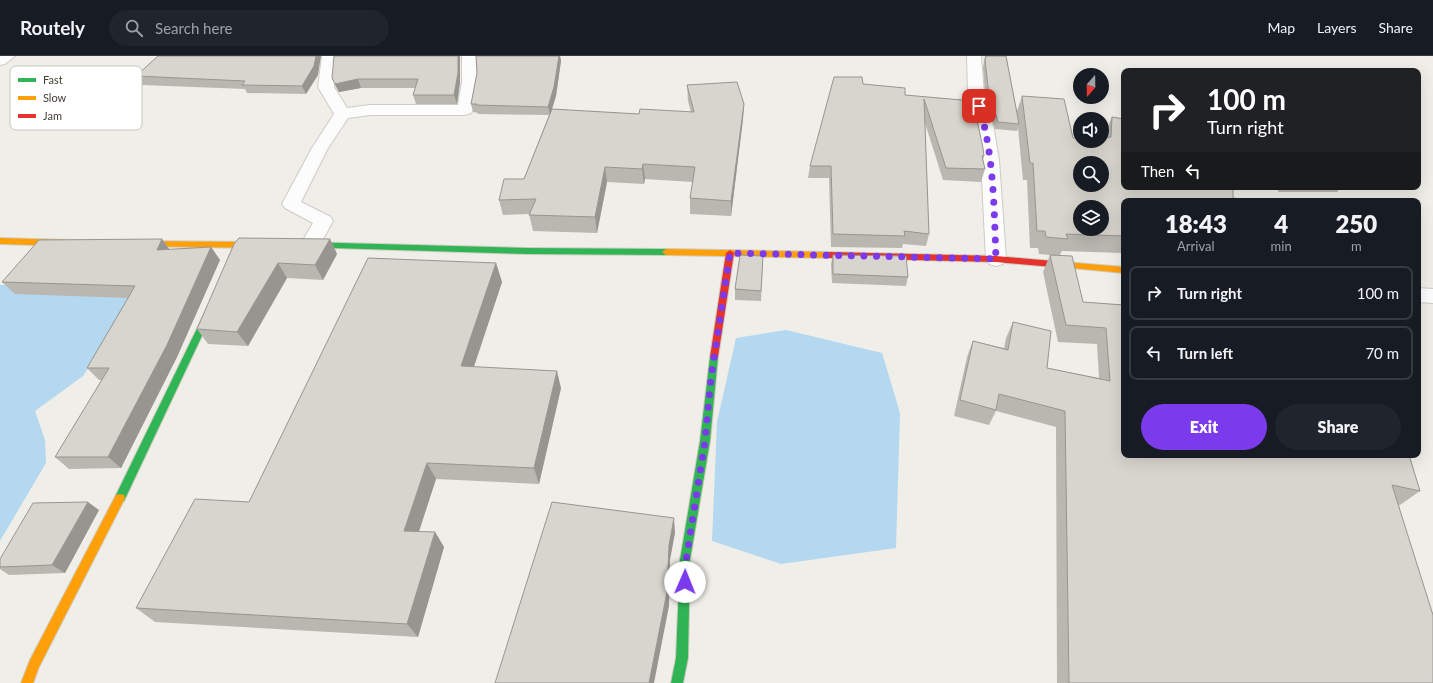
<!DOCTYPE html>
<html lang="en">
<head>
<meta charset="utf-8">
<style>
  :root { --surface:#171b24; --page:#20242c; --text:#f1f3f6; --muted:#9ea1a6; --line:#363941; --accent:#7c3aed }
  body { margin:0; font-family:Lato,sans-serif; background:var(--page); color:var(--text); height:100vh; display:flex; flex-direction:column; font-size:15px; white-space:nowrap }
  * { box-sizing:border-box; margin:0 }
  p { font-size:13px; color:var(--muted) }
  .icon { flex:none; width:22px; height:22px; fill:none; stroke:currentColor; stroke-width:2; stroke-linecap:round; stroke-linejoin:round }
  .map { position:relative; flex:1; overflow:hidden }
  .details { position:absolute; left:1121px; top:142px; width:300px; height:260px; display:flex; flex-direction:column; background:var(--surface); border-radius:8px; box-shadow:0 4px 16px #0002 }
  .details>* { flex:none }
  .hud { position:absolute; left:1121px; top:12px; width:300px; height:122px; border-radius:8px; box-shadow:0 4px 16px #0002; background:#202124; color:#fff; overflow:hidden }
  .needle { width:26px; rotate:200deg }
  .tools { position:absolute; left:1073px; top:12px; display:grid; gap:8px }
  .tools a { display:grid; place-items:center; width:36px; height:36px; border-radius:50%; background:var(--surface); box-shadow:0 4px 16px #0002; font-size:20px }
  .pin { position:absolute; display:grid; place-items:center; width:34px; height:34px; color:#fff; margin:-17px; border-radius:8px; box-shadow:0 2px 6px #0006 }
  .me { position:absolute; width:44px; margin:-22px; rotate:1deg; stroke-linejoin:round; filter:drop-shadow(0 0 3px #0008) }
  .turn { display:flex; align-items:center; gap:14px; height:84px; padding:0 20px; font-size:18px }
  .turn .icon { width:52px; height:52px; stroke-width:2.5 }
  .turn b { display:block; font-size:28px; line-height:34px }
  .then { display:flex; align-items:center; height:38px; padding:0 20px; background:#0003; gap:8px; font-size:15px }
  .eta { display:flex; justify-content:space-evenly; align-items:center; height:68px; text-align:center }
  .eta b { font-size:24px; font-weight:800; line-height:28px }
  .button { display:flex; gap:8px; margin-top:auto; padding:8px 20px }
  .button a { flex:1; height:46px; border-radius:24px; background:var(--accent); color:#fff; font-size:16px; font-weight:800; line-height:46px; text-align:center }
  .button a+a { background:var(--page); color:var(--text) }
  ul { padding:0; list-style:none }
  li { display:flex; align-items:center; gap:12px; height:54px; margin:0 8px 6px; padding:0 12px; border:2px solid var(--line); border-radius:8px }
  li div { flex:1 }
  li b { display:block; font-size:15px }
  li em { font-style:normal }
  header { display:flex; align-items:center; gap:24px; box-sizing:border-box; height:56px; padding:0 20px; background:var(--surface); border-bottom:1px solid var(--line) }
  header strong { font-size:19px }
  nav { display:flex; gap:22px; margin-inline-start:auto; font-size:14px }
  .search { width:280px; height:36px; background:var(--page); display:flex; align-items:center; gap:10px; box-sizing:border-box; padding:0 14px; border-radius:22px; color:var(--muted); font-size:15px }
  .map>svg:first-child { display:block }
</style>
</head>
<body>
<header>
<strong>Routely</strong>
<div class="search"><svg class="icon" aria-label="search" viewBox="0 0 24 24"><circle cx="10" cy="10" r="6"/><path d="M15 15l6 6"/></svg>Search here</div>
<nav><a>Map</a><a>Layers</a><a>Share</a></nav>
</header>
<div class="map">
<svg width="1433" height="627" viewBox="0 0 1433 627">
  <rect width="100%" height="100%" fill="#f0eee8"/>
  <path fill="#b4d8f0" d="M38 228 105 230 132 243 83 320 35 355 45 384 46 407 0 485V229Z
    M786 274 882 297 900 357 896 492 781 508 712 485 717 366 736 282Z"/>
  <g fill="none" stroke-linecap="round" stroke-linejoin="round">
    <defs>
      <path id="street" d="M0 0H15L5 8 0 9Z
        M322 0H336L334 31 347 52 370 49H458L462 26V0H476L478 26 473 54 471 57 465 59H370L348 62 328 92 301 146 331 161 333 165 317 194 310 195 303 194 300 189 313 167 285 152 282 148 312 92 334 58 318 31Z
        M967 0H981L984 38 994 74 999 104 1006 203 1003 208 996 210 989 208 986 203 981 104 978 74 968 38Z
        M1418 232 1433 233V247L1418 246Z"/>
      <path id="fast" d="M303 186 528 192 666 193 670 196 666 199 528 198 300 191 299 189 300 187Z
        M212 247 216 250 124 445 120 446 116 445 115 442 116 439 208 250Z
        M714 298 718 301 710 385 690 504 688 602 683 627H671L676 602 680 504 700 385 710 301Z"/>
      <path id="slow" d="M0 182 67 184 71 187 67 190 0 188Z
        M135 185 263 186 267 189 263 192 132 190 131 188Z
        M666 193 829 196 833 199 829 202 666 199 662 196Z
        M1053 205 1124 211V217L1050 210 1049 208 1050 206Z
        M120 438 124 439 125 442 39 611 33 627H21L30 604 116 439Z"/>
      <path id="jam" d="M730 194 734 197 718 301 714 304 710 301 726 197Z
        M829 196 996 200 1053 205 1057 208 1053 211 996 206 829 202 825 199Z"/>
    </defs>
    <use href="#street" stroke="#cecbc5" stroke-width="2"/>
    <use href="#fast" stroke="#cfcbbe" stroke-width="2"/>
    <use href="#slow" stroke="#cfcbbe" stroke-width="2"/>
    <use href="#jam" stroke="#cfcbbe" stroke-width="2"/>
    <use href="#street" fill="#fdfcfc" fill-rule="evenodd"/>
    <use href="#fast" fill="#30b455" fill-rule="evenodd"/>
    <use href="#slow" fill="#ff9f0a" fill-rule="evenodd"/>
    <use href="#jam" fill="#e5322d" fill-rule="evenodd"/>
  </g>
  <path fill="#bab7b1" d="M460 0V26L457 48H416L413 39 415 32H361L339 36 336 31 332 22Z
    M476 0H560L561 5 556 40 552 53 639 58 691 56 688 45 687 29 744 48 743 63 731 160 690 158V142L693 126 645 123 644 128 607 126 597 177 533 175 529 158 503 159 499 144 524 123 549 59 478 58V57L473 56 471 48 477 17Z
    M985 0H1006L1017 55 1022 40 1073 82H1105V77L1112 61 1124 145V206L1121 197 1062 195 1060 199 1083 246 1124 249V399H1409L1420 435 1400 449H1399L1433 627H1057L1056 371 996 355 989 369 954 360 967 301 973 285 1004 292 1006 282 1013 266 1047 312 1099 322 1097 288 1058 286 1043 216 1050 199 1039 198 1038 192H1030L1027 124H1023L1018 72 1017 75 995 73 985 38 983 11Z
    M318 19 306 38 247 37 245 33 142 29 136 20Z
    M863 28 905 39 973 45 984 100 983 104 985 113 981 126 943 124 925 67 929 178 926 190 903 188 902 192 831 191 829 122H808L810 110Z
    M1275 131H1341L1337 136H1279Z
    M239 182 330 183 337 198 323 224 287 222 248 290 208 288 197 273Z
    M162 183 170 194 211 191 220 204 177 301 121 412 69 413 55 401 102 324H99L87 312 128 242 15 238 2 226Z
    M833 199 908 221 906 230 832 227 831 208Z
    M763 200 761 245 735 244V233Z
    M496 207 502 226 474 311 561 332 539 428 436 423 419 476H435L444 491 418 581 155 566 136 552 249 446Z
    M99 454 65 517 9 519 0 513V503Z"/>
  <path fill="#979590" d="M316 0H321L318 19 306 38 302 30Z
    M458 0H460V26L457 48 454 39Z
    M559 0H560L561 5 556 40 550 59 548 51Z
    M358 23 361 32 339 36 335 28Z
    M744 48 743 63 731 160V145Z
    M643 108 645 123 644 128 642 113Z
    M605 111 607 126 597 177 595 161Z
    M162 183 171 196 157 194Z
    M330 183 337 198 323 224 315 209Z
    M211 191 220 204 177 301 121 412 108 401Z
    M278 207 287 222 248 290 237 276Z
    M496 207 502 226 468 328 461 310Z
    M557 315 561 332 539 428 534 412Z
    M427 407 436 423 414 490 404 475Z
    M88 446 99 454 65 517 52 509Z
    M674 462 675 477 670 504 669 550 654 627H649L669 489Z
    M435 476 444 491 418 581 407 568Z"/>
  <path fill="#d8d5ce" stroke="#979590" fill-rule="evenodd" d="M158 0H316L314 10 302 30 242 29 245 25 136 20Z
    M334 0H458V17L454 39H413L418 23H358L335 28 332 22Z
    M476 0H559L554 31 548 51 476 49 477 48H471L477 17Z
    M986 0H1006L1019 68 998 66 988 31 985 4Z
    M834 21H862L863 28 905 32V39L973 45 983 92 984 100H982L985 113 946 112 924 43 929 178 904 175 905 180 833 178 831 110H810Z
    M737 26 744 48 731 145 690 142 695 111 643 108 642 113 605 111 595 161 529 159 536 143 499 144 504 123H524L552 53 639 58 640 53 694 56 687 29Z
    M1022 40 1064 43 1073 82H1080V85H1102V82L1111 81 1112 61 1124 63V131H1233V142L1257 145H1124V180L1066 178 1068 183 1046 181 1045 175H1037L1033 107H1030ZM1080 107H1102V129H1080ZM1080 151H1102V173H1080Z
    M239 182 330 183 315 209 278 207 237 276 197 273 234 188Z
    M162 183 157 194 211 191 167 289 108 401H55L109 312H87L135 230 2 226 39 184Z
    M740 199 763 200 761 235 735 233Z
    M833 199 906 200 908 221 833 218Z
    M1050 199 1072 200 1083 246 1124 249V399H1409L1420 435 1392 429 1433 559V627H1069L1065 355 999 338 996 354 960 344 973 285 1008 294 1013 266 1051 275 1047 312 1110 325 1106 272 1066 269Z
    M368 202 496 207 461 310 557 315 534 412 427 407 404 475 435 476 407 568 136 552 195 443 249 446Z
    M88 446 52 509 0 511V503L33 447Z
    M552 446 674 462 669 489 667 536 649 627H495Z"/>
  <g fill="none" stroke-linecap="round" stroke-linejoin="round">
    <path stroke="#7c3aed" stroke-width="7" stroke-dasharray="0 12.6" d="M685 526 686 504 705 385 711 322 730 197 996 203C994 152 994 99 979 50"/>
  </g>
  <rect x="10" y="10" width="132" height="64" rx="6" fill="#fff" stroke="#c7c5c2" stroke-width="1"/>
  <rect x="18" y="22" width="18" height="4" fill="#30b455"/>
  <rect x="18" y="40" width="18" height="4" fill="#ff9f0a"/>
  <rect x="18" y="58" width="18" height="4" fill="#e5322d"/>
  <g font-size="11" fill="#453f33">
    <text x="43" y="28">Fast</text>
    <text x="43" y="46">Slow</text>
    <text x="43" y="64">Jam</text>
  </g>
</svg>
<div class="tools">
<a><svg class="needle" viewBox="-14 -14 28 28"><path d="M0-13l5 13h-10z" fill="#e53935"/><path d="M0 13l5-13h-10z" fill="#9ea1a6"/></svg></a>
<a><svg class="icon" aria-label="sound" viewBox="0 0 24 24"><path d="M4 9h4l5-4v14l-5-4H4zM17 9q2 3 0 6"/></svg></a>
<a><svg class="icon" aria-label="search" viewBox="0 0 24 24"><circle cx="10" cy="10" r="6"/><path d="M15 15l6 6"/></svg></a>
<a><svg class="icon" aria-label="layers" viewBox="0 0 24 24"><path d="M12 4l9 5-9 5-9-5zM3 14l9 5 9-5"/></svg></a>
</div>
<div class="pin" style="left:979px;top:50px;background:#d93025"><svg class="icon" aria-label="arrive" viewBox="0 0 24 24"><path d="M6 21V4h12l-3 4 3 4H6"/></svg></div>
<svg class="me" style="left:685px;top:526px" viewBox="-20 -20 40 40"><circle r="19" fill="#fff"/><path d="M0-13L10 11 0 6-10 11z" fill="#7c3aed"/></svg>
<div class="hud">
<div class="turn"><svg class="icon" aria-label="right" viewBox="0 0 24 24"><path d="M7 20v-9h11M14 6l5 5-5 5"/></svg><div><b>100 m</b>Turn right</div></div>
<div class="then">Then<svg class="icon" aria-label="left" viewBox="0 0 24 24"><path d="M17 20v-9H6M10 6l-5 5 5 5"/></svg></div>
</div>
<section class="details">
<div class="eta">
<div><b>18:43</b><p>Arrival</p></div>
<div><b>4</b><p>min</p></div>
<div><b>250</b><p>m</p></div>
</div>
<ul>
<li><svg class="icon" aria-label="right" viewBox="0 0 24 24"><path d="M7 20v-9h11M14 6l5 5-5 5"/></svg><div><b>Turn right</b></div><em>100 m</em></li>
<li><svg class="icon" aria-label="left" viewBox="0 0 24 24"><path d="M17 20v-9H6M10 6l-5 5 5 5"/></svg><div><b>Turn left</b></div><em>70 m</em></li>
</ul>
<div class="button"><a>Exit</a><a>Share</a></div>
</section>
</div>
</body>
</html>
